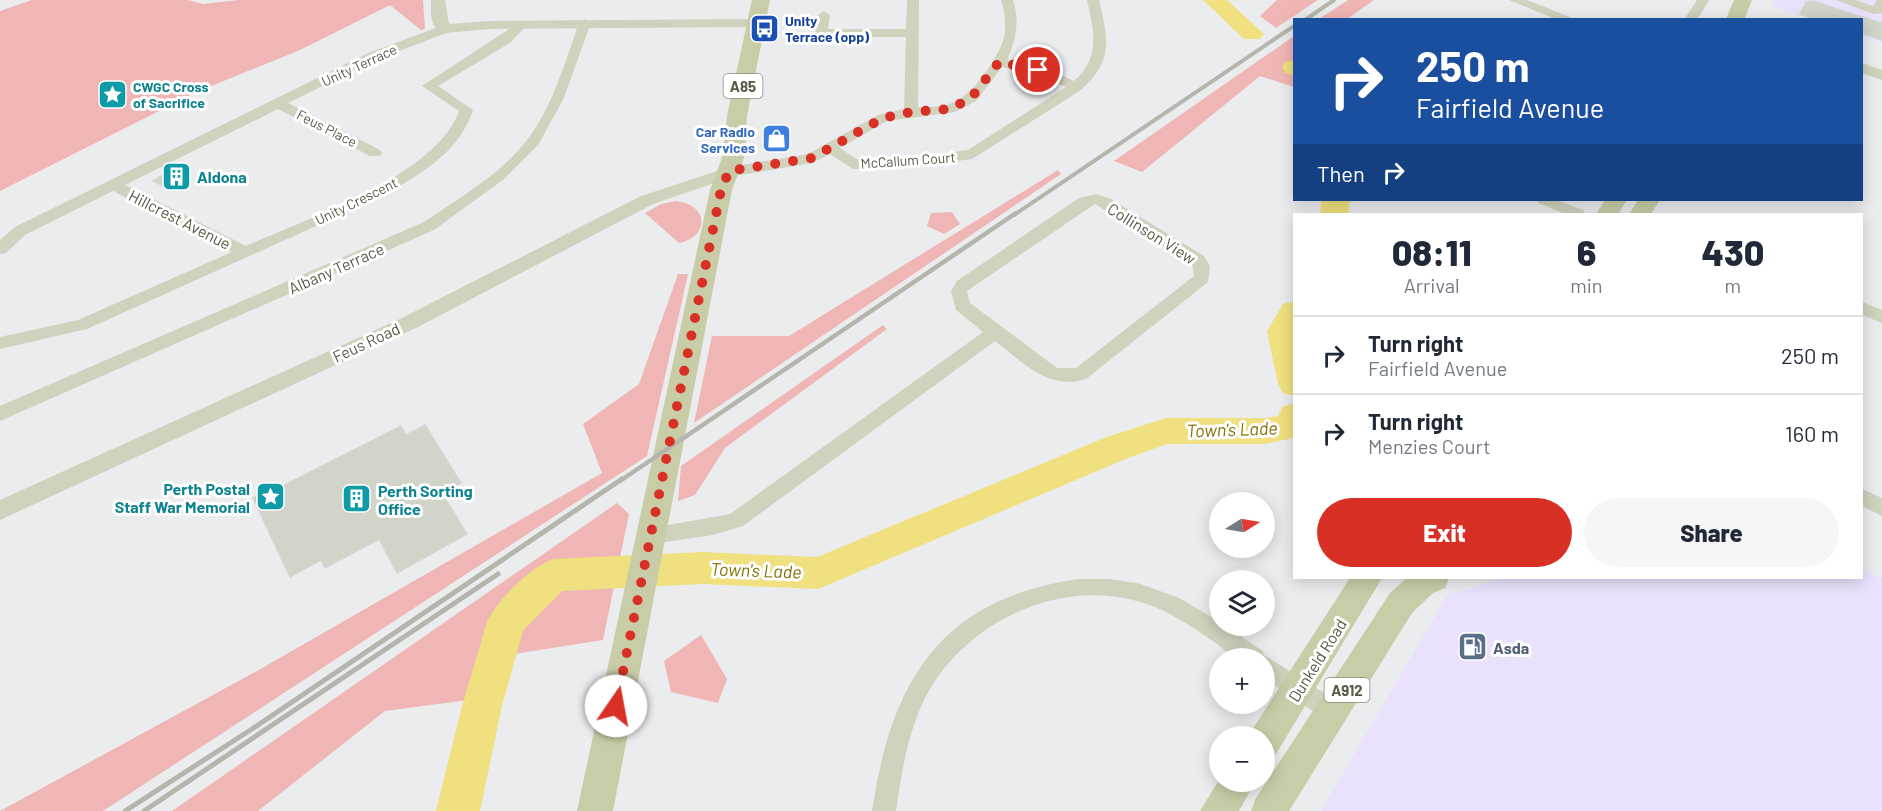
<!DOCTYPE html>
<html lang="en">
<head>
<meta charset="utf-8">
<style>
  :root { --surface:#fff; --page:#f6f6f7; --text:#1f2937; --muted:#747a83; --line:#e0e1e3; --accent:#d93025 }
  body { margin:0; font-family:Barlow,sans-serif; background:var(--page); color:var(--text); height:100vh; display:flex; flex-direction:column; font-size:22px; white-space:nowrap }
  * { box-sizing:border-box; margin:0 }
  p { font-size:20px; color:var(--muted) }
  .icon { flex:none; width:33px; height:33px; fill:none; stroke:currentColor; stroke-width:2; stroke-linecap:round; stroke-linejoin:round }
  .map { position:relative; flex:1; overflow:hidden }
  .panel { position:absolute; left:1293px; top:213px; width:570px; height:366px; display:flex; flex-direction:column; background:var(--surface); border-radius:0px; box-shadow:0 3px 15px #0003 }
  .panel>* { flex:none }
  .banner { position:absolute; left:1293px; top:18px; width:570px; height:183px; border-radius:0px; box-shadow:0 3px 15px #0003; background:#1a4fa0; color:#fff; overflow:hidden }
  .needle { width:39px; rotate:79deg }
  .buttons { position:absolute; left:1209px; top:492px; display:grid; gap:12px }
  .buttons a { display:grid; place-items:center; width:66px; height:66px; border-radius:50%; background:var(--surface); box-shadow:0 3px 15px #0003; font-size:30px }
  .pin { position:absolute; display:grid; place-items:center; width:51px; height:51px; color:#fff; margin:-26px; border:3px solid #fff; border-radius:50%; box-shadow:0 2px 6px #0007 }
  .me { position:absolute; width:66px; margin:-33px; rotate:12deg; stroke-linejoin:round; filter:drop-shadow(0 0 4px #0008) }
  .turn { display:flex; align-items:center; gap:21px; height:126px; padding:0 24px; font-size:27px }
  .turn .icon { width:78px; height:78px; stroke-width:2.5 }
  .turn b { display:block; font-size:42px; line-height:51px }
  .then { display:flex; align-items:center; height:57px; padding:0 24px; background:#0003; gap:12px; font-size:22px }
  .eta { display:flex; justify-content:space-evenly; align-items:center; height:102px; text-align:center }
  .eta b { font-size:36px; font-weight:800; line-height:42px }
  .cta { display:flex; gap:12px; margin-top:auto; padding:12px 24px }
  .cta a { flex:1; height:69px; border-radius:36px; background:var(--accent); color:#fff; font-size:24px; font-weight:800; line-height:69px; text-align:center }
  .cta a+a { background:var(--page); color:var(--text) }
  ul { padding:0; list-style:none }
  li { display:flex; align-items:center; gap:18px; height:78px; padding:0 24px; border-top:2px solid var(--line) }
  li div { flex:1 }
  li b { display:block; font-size:22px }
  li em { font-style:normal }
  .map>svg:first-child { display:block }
</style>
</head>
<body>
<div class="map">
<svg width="1882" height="811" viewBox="0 0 1882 811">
  <rect width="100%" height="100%" fill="#ebecee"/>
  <path fill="#eae1fc" d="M1774 0H1882V42L1862 36V20L1812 19 1771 6Z
    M1862 569 1882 579V811H1321L1447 596 1502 578H1862Z"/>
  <path fill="#f0b6b5" d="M32 0H187L203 4 239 0H423L425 29 421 30 390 5 300 50 199 91 0 191V11Z
    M1277 0H1318L1276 28 1260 16Z
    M1348 0H1374L1347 19H1319Z
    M1294 36V87L1260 76 1142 172 1114 161Z
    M1058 170 1061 174 694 423 712 336H789Z
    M676 201C710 205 709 237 679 243L645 213 661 204Z
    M952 212 960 224 944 234 927 226 931 213Z
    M678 274H688L647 456 103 811H0L257 671 602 473 583 424 639 384Z
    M883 325 887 329 725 448 695 495 678 501 681 466Z
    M617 503 629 514 603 640 514 654 468 700 385 711 258 811H172Z
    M701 635 727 679 718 703 671 692 664 661Z"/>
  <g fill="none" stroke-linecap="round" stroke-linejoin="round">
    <path fill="#f0e07f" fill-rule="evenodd" d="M1203 0H1227L1264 34 1260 39H1244Z
      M1294 60V75L1285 73 1282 67 1285 62Z
      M1322 200H1350L1348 214H1320Z
      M1294 301V396L1283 393 1278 384 1267 331 1283 304Z
      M1294 403V438L1264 444H1167L1128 458 818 589 703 584 562 591 523 631 502 706 480 811H436L462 706 487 622C497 600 531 567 553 559L703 552 817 557 1104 438 1166 418H1264L1278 416 1282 407Z"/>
  </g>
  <path fill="#d0d4c9" stroke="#d4d7ce" stroke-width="1.5" d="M1814 1 1861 17 1860 20H1818L1800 14 1806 2Z
    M1862 17 1882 23V40L1862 33Z
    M172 169 190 177 171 190 153 181Z
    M425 425 461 483 442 493 467 534 397 573 379 539 325 568 321 560 290 577 253 498 268 490 269 493 401 426 406 435Z"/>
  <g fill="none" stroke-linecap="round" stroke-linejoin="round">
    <path fill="#d0d2bd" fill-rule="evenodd" d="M907 0H919L918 107C927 107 937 107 946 105 971 99 994 64 1003 41 1007 30 1005 11 1001 0H1013C1020 21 1016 40 1007 60L1043 67 1074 81C1101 58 1094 31 1087 0H1099C1108 40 1114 60 1081 90L972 159 912 167 853 169 830 154 812 163 729 177 724 175 722 172 724 169 729 167 808 154 878 115 904 109 906 37H821L815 33 818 15 824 11 830 15 828 29H906ZM1002 67 1034 73 1066 87 968 150 912 157 856 159 840 148 887 121 955 112 976 101Z
      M1509 0H1527L1577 20H1558Z
      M1697 0H1709L1697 20H1684Z
      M1836 0H1855L1873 6 1877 0H1882V13L1873 14Z
      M585 19 591 23 563 100 538 145 504 179 434 230 0 421V406L424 222C459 198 501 174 527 140 553 106 565 62 579 23Z
      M520 22 526 26 510 43 438 86 473 110C458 156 414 178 374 200L87 329 0 349V337L78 320 232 252 113 191 25 235 6 253 0 254V240L15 227 366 54 441 26H449V32L376 60 288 103 380 150 382 153 380 156H370L278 109 125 185 246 246C306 219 437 175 459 111L422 86Z
      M1096 194 1111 199 1204 256 1210 266 1208 282 1086 379C1048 391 1023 362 995 341L743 526 713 535 652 544 645 542 642 536 645 530 652 528 730 514 983 332 956 310 951 291 957 281 1079 198ZM1095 204 1192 264 1194 276 1076 368H1057L970 303 967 291Z
      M1536 200H1557L1583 210 1586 214H1565L1539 203Z
      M1862 302 1882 310V323L1862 315Z
      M1862 489 1882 498V516L1862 506Z
      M1079 579H1110L1141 584 1179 598 1220 622V626H1225L1263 651 1264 655 1342 704 1345 712 1342 720 1334 723 1326 720 1264 678V658C1257 658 1244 661 1237 658 1228 654 1219 645 1211 640 1191 626 1170 612 1147 604 1067 576 973 617 930 689 909 725 902 770 896 811H872C892 680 940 599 1079 579Z"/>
    <path fill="#d0d2bd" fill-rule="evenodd" d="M431 0H445L449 24 490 21 756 19 763 23 756 27 490 29 445 33C429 29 431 14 431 0Z
      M1862 63 1882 70V80L1862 73Z
      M729 167 735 168 738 172 735 176 653 204 416 328 0 520V500L402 318 641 196Z"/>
    <path fill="#c8cda8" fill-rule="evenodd" d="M752 0H770L747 116 745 155 732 190 613 811H577L710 190 723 155 727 116Z
      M1734 0H1752L1744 20 1726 19Z
      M1605 200H1627L1618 214H1596Z
      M1638 200H1660L1651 214H1629Z
      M1350 578H1382L1276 754 1264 759V736H1249L1252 730Z
      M1407 578H1449L1445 588 1433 593 1412 613 1289 811H1251L1256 798 1390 593Z
      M1220 778V782H1255L1239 811H1200Z"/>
    <path stroke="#b4b6ad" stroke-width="4" d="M1305 20 1334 0
      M1014 215 1294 26"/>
    <path stroke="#b4b6ad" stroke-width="4.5" d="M620 481 1016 213"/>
    <path stroke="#b4b6ad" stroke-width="5" d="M125 811 252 729 622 479
      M144 811 498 574"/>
  </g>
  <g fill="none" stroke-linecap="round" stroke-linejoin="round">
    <path stroke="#d93025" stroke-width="10" stroke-dasharray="0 18" d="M616 706 721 190 729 171 812 158 883 118 911 112 950 109 971 98 999 62 1038 70"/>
  </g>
  <defs>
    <symbol id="bus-square" viewBox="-11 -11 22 22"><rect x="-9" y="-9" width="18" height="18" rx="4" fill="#1a4fb4" stroke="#fff"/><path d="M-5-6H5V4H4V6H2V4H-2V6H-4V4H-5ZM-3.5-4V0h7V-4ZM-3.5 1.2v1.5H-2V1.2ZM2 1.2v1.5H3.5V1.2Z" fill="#fff"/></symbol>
    <symbol id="sight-square" viewBox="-11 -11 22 22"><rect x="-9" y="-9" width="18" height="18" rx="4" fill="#0f9aa8" stroke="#fff"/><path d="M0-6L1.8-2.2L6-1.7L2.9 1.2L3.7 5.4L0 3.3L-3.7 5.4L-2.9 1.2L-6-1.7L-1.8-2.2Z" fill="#fff"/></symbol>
    <symbol id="shop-square" viewBox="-11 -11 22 22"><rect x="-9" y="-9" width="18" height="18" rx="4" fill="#3f7fe0" stroke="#fff"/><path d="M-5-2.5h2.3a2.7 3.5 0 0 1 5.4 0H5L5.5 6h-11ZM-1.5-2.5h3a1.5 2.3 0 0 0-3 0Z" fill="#fff"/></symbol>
    <symbol id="building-square" viewBox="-11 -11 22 22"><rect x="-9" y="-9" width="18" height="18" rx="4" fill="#0f9aa8" stroke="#fff"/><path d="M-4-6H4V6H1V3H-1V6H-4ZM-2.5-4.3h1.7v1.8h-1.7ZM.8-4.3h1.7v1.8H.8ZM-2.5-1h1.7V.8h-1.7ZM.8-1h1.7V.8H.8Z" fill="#fff"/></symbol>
    <symbol id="fuel-square" viewBox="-11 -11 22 22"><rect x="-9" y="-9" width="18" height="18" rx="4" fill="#5c6f8a" stroke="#fff"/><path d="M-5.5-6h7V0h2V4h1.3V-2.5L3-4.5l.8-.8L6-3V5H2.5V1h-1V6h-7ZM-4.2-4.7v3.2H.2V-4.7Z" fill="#fff"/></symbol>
  </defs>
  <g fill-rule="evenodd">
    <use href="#bus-square" x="748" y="12" width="33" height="33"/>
    <use href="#sight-square" x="96" y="78" width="33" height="33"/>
    <use href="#shop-square" x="760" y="122" width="33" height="33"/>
    <use href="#building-square" x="160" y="160" width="33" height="33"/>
    <use href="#sight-square" x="254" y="480" width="33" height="33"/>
    <use href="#building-square" x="340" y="482" width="33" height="33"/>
    <use href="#fuel-square" x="1456" y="630" width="33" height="33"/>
  </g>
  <g text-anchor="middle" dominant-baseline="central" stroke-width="6" stroke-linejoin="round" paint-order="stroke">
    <g font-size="14" font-weight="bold" fill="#164399" stroke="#fff" text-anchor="start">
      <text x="785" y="20">Unity<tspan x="785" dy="16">Terrace (opp)</tspan></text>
    </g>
    <g font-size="14" fill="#575943" stroke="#fff">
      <text transform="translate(359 65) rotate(-25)">Unity Terrace</text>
      <text transform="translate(327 128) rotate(27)">Feus Place</text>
      <text transform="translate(908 160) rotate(-4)">McCallum Court</text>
      <text transform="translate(356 201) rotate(-26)">Unity Crescent</text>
    </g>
    <g font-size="14" font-weight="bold" fill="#0d838f" stroke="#fff" text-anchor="start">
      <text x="133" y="86">CWGC Cross<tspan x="133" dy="16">of Sacrifice</tspan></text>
    </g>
    <g font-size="14" font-weight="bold" fill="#366cbe" stroke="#fff" text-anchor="end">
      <text x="755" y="131">Car Radio<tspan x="755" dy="16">Services</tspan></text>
    </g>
    <g fill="#fff" stroke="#898b7b" stroke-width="1.5">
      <rect x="723.5" y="74" width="39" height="24" rx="4.5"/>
      <rect x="1324.5" y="678" width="45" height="24" rx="4.5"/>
    </g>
    <g font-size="15" font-weight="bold" fill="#575943">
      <text x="743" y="86">A85</text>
      <text x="1347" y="690">A912</text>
    </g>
    <g font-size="16" font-weight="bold" fill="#0d838f" stroke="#fff" text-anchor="start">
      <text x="197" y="176">Aldona</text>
      <text x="250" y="488" text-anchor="end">Perth Postal<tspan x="250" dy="18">Staff War Memorial</tspan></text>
      <text x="378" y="490">Perth Sorting<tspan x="378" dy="18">Office</tspan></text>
    </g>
    <g font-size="16" fill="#575943" stroke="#fff">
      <text transform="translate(180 219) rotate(27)">Hillcrest Avenue</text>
      <text transform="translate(1152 233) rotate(32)">Collinson View</text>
      <text transform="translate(336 268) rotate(-24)">Albany Terrace</text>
      <text transform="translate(366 342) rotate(-25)">Feus Road</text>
      <text transform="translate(1317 660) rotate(-58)">Dunkeld Road</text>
    </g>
    <g font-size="16" font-weight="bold" fill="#4e5e75" stroke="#fff" text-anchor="start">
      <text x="1493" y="647">Asda</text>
    </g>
    <g font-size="18" font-style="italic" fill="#847207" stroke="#fff">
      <text transform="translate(1232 429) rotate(-2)">Town's Lade</text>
      <text transform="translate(756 570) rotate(2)">Town's Lade</text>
    </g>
  </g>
</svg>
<div class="buttons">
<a><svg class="needle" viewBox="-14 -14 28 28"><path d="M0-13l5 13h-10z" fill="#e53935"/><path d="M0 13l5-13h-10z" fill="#747a83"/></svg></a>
<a><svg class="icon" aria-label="layers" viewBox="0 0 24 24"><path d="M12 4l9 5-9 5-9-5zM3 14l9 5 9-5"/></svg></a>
<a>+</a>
<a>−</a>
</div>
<div class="pin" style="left:1038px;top:70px;background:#d93025"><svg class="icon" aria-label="arrive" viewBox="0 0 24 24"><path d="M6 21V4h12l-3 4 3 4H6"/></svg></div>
<svg class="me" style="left:616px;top:706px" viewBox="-20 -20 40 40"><circle r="19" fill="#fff"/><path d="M0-13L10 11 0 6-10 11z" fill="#d93025"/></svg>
<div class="banner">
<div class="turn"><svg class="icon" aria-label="right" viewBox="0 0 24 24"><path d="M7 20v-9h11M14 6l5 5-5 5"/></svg><div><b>250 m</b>Fairfield Avenue</div></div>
<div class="then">Then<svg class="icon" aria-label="right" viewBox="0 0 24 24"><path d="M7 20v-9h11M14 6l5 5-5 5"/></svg></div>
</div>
<section class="panel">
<div class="eta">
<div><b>08:11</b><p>Arrival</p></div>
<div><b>6</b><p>min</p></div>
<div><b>430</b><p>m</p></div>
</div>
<ul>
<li><svg class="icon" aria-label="right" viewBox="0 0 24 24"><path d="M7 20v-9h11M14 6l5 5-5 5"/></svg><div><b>Turn right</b><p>Fairfield Avenue</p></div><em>250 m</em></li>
<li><svg class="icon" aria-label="right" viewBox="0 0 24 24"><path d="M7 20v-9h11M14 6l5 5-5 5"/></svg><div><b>Turn right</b><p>Menzies Court</p></div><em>160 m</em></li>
</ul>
<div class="cta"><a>Exit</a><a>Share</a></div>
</section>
</div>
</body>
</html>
